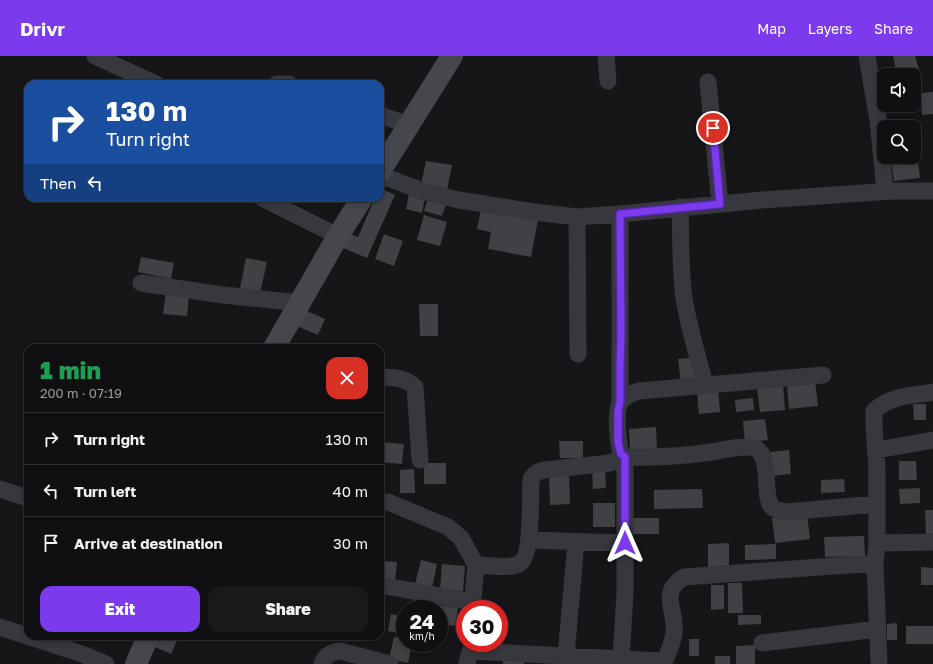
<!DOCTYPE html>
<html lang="en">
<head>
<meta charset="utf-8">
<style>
  :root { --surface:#101012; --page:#19191b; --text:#f1f3f6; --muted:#9c9d9f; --line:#303032; --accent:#7c3aed }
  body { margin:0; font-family:"Golos Text",sans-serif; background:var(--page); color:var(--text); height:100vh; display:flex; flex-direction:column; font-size:15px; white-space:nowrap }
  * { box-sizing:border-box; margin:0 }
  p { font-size:13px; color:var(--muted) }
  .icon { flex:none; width:22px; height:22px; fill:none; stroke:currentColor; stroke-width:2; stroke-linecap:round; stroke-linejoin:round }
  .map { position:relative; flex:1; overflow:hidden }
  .side { position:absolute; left:24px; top:288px; width:360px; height:296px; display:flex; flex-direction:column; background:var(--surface); border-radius:12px; box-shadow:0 2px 6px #0003,0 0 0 1px var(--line) }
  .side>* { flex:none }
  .hud { position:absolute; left:24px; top:24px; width:360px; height:122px; border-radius:12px; box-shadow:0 2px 6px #0003,0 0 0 1px var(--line); background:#1a4fa0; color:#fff; overflow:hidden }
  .tools { position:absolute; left:877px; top:12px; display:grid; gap:8px }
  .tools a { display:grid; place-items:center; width:44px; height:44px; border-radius:8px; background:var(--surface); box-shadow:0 2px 6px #0003,0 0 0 1px var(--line); font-size:20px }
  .speed { position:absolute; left:396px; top:544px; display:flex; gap:8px; font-size:20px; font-weight:700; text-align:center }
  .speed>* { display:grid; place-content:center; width:52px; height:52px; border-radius:50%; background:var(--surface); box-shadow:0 2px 6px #0003,0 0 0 1px var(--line); line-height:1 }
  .speed small { font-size:10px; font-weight:400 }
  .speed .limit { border:6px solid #d22; background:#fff; color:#111 }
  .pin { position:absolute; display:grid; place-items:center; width:34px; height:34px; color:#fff; margin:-17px; border:2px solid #fff; border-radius:50%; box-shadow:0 1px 4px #0007 }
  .me { position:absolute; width:44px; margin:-22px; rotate:0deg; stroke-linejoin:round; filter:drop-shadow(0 0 3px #0008) }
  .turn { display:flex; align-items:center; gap:14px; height:84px; padding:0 16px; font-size:18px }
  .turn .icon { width:52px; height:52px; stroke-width:2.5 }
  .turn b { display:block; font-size:28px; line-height:34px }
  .then { display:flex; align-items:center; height:38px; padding:0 16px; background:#0003; gap:8px; font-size:15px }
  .round { display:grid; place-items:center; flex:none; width:42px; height:42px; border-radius:12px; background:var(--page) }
  .headline { display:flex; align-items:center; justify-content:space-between; height:68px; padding:0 16px }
  h1 { font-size:24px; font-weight:800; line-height:30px; color:#1e9e55 }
  .cta { display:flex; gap:8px; margin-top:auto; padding:8px 16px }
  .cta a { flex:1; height:46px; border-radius:12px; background:var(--accent); color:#fff; font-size:16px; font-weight:800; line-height:46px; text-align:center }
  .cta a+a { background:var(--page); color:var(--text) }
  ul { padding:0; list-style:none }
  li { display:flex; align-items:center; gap:12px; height:52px; padding:0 16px; border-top:1px solid var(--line) }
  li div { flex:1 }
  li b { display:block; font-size:15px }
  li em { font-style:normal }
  header { display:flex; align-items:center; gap:24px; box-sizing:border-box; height:56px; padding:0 20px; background:var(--accent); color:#fff }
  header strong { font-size:19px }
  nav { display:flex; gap:22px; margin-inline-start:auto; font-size:14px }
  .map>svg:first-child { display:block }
</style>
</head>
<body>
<header>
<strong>Drivr</strong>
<nav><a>Map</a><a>Layers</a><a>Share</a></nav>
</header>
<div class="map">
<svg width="933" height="608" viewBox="0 0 933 608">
  <rect width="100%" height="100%" fill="#161618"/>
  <path fill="#404145" d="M893 0H915L919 13 897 18Z
    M914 24 918 39 914 40Z
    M933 36V58L922 59 921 37Z
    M917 98 920 122 894 125 891 102 914 101V99Z
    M426 105 452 109 447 134 421 129Z
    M380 132 395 139 367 202 343 192 349 177 358 181 375 142H380Z
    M409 138 425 142 422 157 406 153Z
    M428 143 446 148 442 160 424 155Z
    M481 154 538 164 531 201 488 193 491 176 477 173Z
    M424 159 447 166 440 190 417 184Z
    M384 178 403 185 394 210 375 203Z
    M141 201 174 207 171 223 138 216Z
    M246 202 267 206 260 237 240 232Z
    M166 235 189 238 187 260 163 258Z
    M419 248H438V280H420Z
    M300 252 325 263 318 279 292 268Z
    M693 302 696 326 681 327 678 303Z
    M815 325 818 350 789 353 787 328Z
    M783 328 785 354 760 356 757 331Z
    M718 334 720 356 699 358 697 336Z
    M753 342 754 354 736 356 735 344Z
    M913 348H926V364H914Z
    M765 363 768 384 745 387 743 365Z
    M656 371 657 395 630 397 629 373Z
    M559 385H583V402H560Z
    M380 386 404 388 402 408 380 406Z
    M789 394 791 418 772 420 770 396Z
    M899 405H916L917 424H899Z
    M424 407H446V428H424Z
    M414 413 415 437H400V414Z
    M592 413H605L606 432 593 433Z
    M549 419H569L570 448 550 449Z
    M844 423 845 436 821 437V424Z
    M920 432V447L900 448 899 433Z
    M702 433 703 452 654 453V434Z
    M593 447H615V471H593Z
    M925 454H933V480H926Z
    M807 458 810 483 775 487 772 462Z
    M627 462H659V478H627Z
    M864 480 865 500 825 501 824 481Z
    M729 487V513H708V488Z
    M776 488V503L745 504V489Z
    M421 504 437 508 432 532 415 528Z
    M380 505 397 506 395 525 380 524Z
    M442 508 465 510 463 535 440 534Z
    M921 511 933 512V529H921Z
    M728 527H742L743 557H728Z
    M711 529H724V553L711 554Z
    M435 548 458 552 455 570 439 567V553H435Z
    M391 558 405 561V578L388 575Z
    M738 559H761V568L738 569Z
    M897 567V584H887V568Z
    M906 570H933V588H906Z
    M154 580H179L171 598 150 589Z
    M181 580H192L190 584Z
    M394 581 405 583V587H412L408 607 389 603Z
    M689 583H699V600H689Z
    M755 589V608H736V590Z
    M715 600H730V608H715Z
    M503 604H524V608H503Z"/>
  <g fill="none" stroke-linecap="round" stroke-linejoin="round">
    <path stroke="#37383d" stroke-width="17" d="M95 0 156 28
      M606 0 608 25
      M867 0 878 64 885 135
      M708 26 720 148
      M277 28H289
      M380 59 409 69
      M380 119 425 136 459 144 534 156 577 161 620 158 762 144 892 135H933
      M262 142 338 180
      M680 151C681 182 680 213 684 243 689 272 698 301 705 329
      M577 161 578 298
      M141 227 223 239 301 247
      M823 319 639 335C632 337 624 340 620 347 615 357 618 387 621 398 629 403 639 401 648 401 669 401 690 399 711 396 724 394 738 390 751 391 774 394 761 438 772 451 775 454 782 455 786 456L877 448V487
      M380 321C394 322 405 321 415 331L420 404
      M620 346V158
      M877 394 933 384
      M0 433 28 442
      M388 446 448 471 461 482 476 509 472 553
      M877 448V413L874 369V355C890 339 912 340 933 336
      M529 484 625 487
      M476 509C488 509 509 513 519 508 533 501 530 439 531 423 535 417 538 415 545 414L610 407 625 401V537L621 603
      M380 529 473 546
      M0 571 82 598 106 608
      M762 587 878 573
      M566 600 576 486
      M661 605 665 604C669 595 673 586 674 577 677 554 658 537 684 521L875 507
      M322 608C325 599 331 596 340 595L390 608
      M467 608 470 595 661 605V608
      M879 608 875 507 877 487 933 486"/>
    <path stroke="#45474d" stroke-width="22" d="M380 115 452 0
      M274 292 338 180 362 142
      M136 608 148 580"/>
  </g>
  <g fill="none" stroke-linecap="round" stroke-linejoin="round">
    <defs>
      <path id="route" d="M625 487V401L621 398 618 386V355L620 346V312L621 277 620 158 720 148 713 72"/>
    </defs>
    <use href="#route" stroke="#51269a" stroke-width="10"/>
    <use href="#route" stroke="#7c3aed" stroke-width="7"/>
  </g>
</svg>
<div class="tools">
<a><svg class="icon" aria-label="sound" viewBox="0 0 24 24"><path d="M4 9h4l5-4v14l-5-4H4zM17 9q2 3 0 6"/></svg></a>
<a><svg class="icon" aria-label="search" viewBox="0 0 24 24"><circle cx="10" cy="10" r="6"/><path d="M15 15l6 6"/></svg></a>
</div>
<div class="speed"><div>24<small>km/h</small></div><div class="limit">30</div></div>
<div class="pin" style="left:713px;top:72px;background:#d93025"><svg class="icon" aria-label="arrive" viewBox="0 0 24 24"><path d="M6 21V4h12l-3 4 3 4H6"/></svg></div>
<svg class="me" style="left:625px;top:487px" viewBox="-20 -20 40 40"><path d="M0-17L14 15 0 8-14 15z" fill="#7c3aed" stroke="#fff" stroke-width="4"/></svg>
<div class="hud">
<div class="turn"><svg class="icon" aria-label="right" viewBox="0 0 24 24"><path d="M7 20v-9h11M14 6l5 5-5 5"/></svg><div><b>130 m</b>Turn right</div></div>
<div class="then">Then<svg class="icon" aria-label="left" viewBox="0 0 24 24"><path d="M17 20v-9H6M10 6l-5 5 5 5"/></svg></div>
</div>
<section class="side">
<div class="headline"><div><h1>1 min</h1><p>200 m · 07:19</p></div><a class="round" style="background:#d93025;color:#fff"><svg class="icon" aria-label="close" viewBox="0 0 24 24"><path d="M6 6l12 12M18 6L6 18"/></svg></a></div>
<ul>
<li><svg class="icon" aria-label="right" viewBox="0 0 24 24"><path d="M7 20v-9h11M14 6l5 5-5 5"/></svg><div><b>Turn right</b></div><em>130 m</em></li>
<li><svg class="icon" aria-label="left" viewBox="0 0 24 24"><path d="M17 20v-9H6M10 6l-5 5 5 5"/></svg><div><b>Turn left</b></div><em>40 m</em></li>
<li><svg class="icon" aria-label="arrive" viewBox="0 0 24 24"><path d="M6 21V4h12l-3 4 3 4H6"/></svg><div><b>Arrive at destination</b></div><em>30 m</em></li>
</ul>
<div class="cta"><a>Exit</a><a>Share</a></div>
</section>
</div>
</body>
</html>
